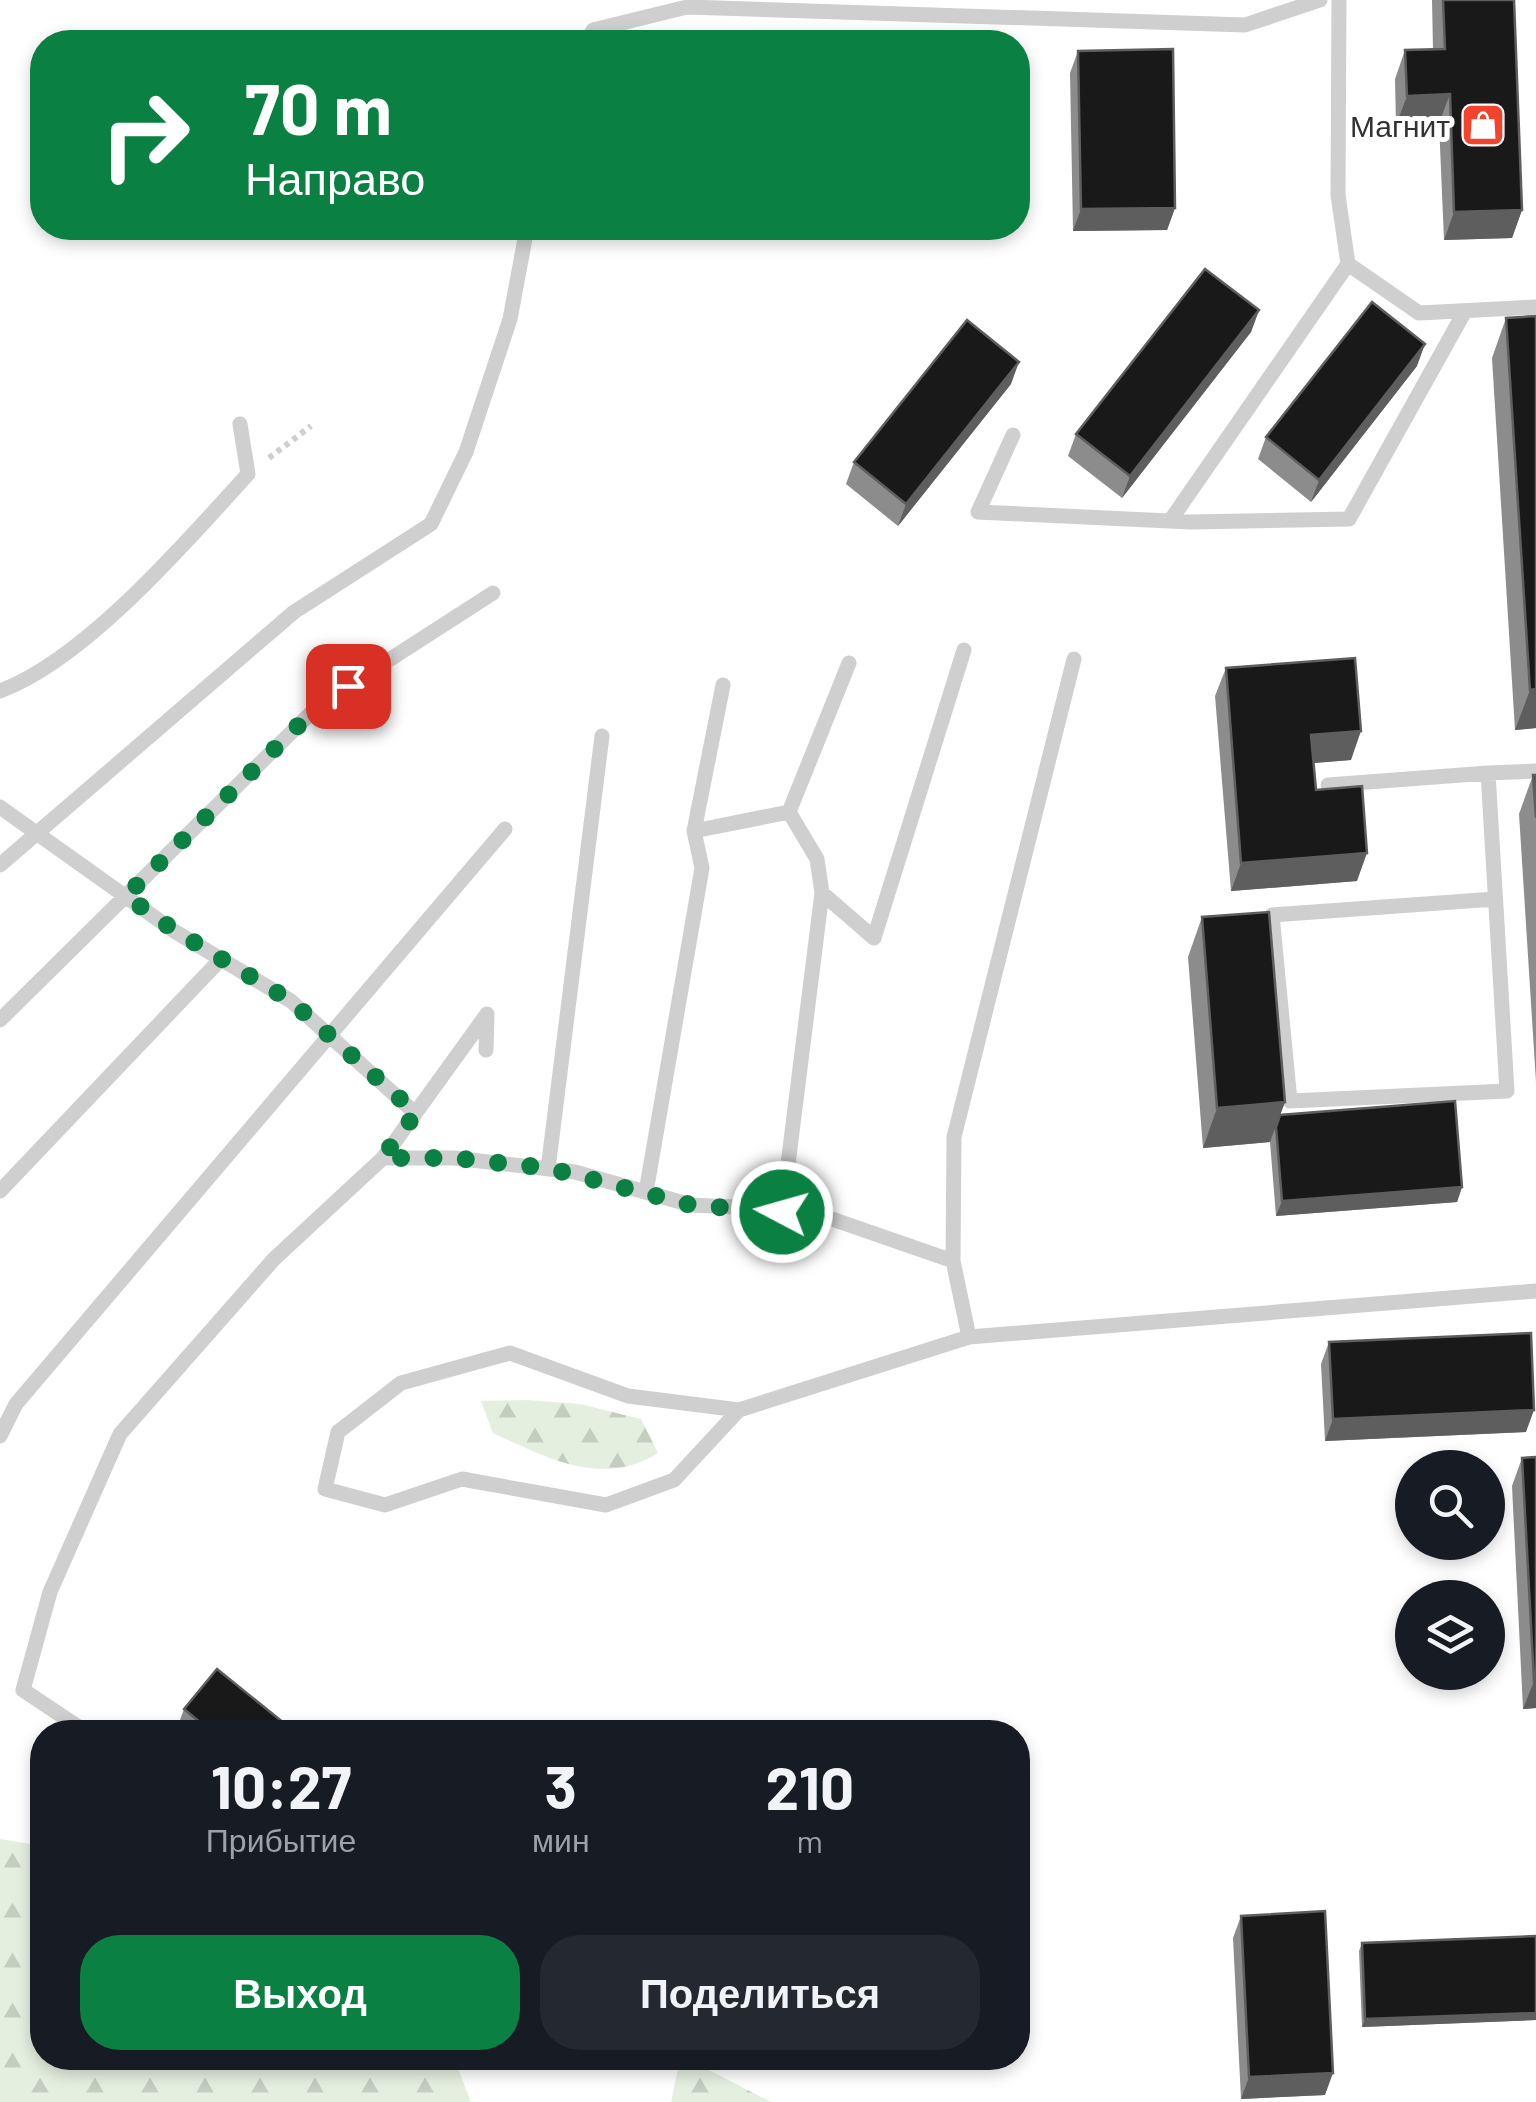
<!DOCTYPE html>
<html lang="ru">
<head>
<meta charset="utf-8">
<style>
  :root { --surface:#171b24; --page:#242831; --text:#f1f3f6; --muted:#9ea1a6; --accent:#0b8043 }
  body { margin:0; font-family:Barlow,sans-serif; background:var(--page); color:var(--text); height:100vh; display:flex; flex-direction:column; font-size:38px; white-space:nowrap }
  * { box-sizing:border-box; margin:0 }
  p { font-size:32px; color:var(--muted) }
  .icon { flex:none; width:55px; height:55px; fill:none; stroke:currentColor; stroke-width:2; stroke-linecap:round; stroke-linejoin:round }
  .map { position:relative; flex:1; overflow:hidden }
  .side { position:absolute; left:30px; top:1720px; width:1000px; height:350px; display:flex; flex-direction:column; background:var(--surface); border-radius:40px; box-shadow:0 5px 15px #0003 }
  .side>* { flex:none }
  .guide { position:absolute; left:30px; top:30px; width:1000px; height:210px; border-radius:40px; box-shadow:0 5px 15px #0003; background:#0b8043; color:#fff; overflow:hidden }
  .buttons { position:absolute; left:1395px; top:1450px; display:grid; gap:20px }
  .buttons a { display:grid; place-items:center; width:110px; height:110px; border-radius:50%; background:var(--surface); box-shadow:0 5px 15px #0003; font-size:50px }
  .pin { position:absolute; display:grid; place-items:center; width:85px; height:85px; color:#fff; margin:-42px; border-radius:20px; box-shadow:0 5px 15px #0006 }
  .me { position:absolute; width:110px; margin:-55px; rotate:276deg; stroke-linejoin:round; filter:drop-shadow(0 0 8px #0008) }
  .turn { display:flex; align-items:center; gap:35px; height:210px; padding:0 50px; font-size:45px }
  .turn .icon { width:130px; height:130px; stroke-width:2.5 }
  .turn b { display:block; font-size:70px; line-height:85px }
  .eta { display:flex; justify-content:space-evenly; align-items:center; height:170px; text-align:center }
  .eta b { font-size:60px; font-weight:700; line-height:70px }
  .cta { display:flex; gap:20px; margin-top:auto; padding:20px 50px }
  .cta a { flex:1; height:115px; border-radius:40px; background:var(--accent); color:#fff; font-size:40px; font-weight:700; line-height:115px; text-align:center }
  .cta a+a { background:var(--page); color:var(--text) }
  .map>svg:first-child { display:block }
</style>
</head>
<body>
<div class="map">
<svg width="1536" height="2102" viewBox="0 0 1536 2102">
  <defs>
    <pattern id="forest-firs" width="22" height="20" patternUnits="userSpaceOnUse" patternTransform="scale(2.5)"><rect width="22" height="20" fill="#e5efe0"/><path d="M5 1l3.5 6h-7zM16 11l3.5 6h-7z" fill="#c5cdc1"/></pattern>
  </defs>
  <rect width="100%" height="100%" fill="#fff"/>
  <path fill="url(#forest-firs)" d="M527 1400 580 1404 641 1419 658 1453C603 1488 547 1458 493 1433L481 1401Z
    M0 1839 42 1846V2058H454L471 2102H0Z
    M680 2058H686L771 2102H671Z"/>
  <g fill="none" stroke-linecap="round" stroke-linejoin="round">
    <path stroke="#cfcfcf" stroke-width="6" stroke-dasharray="5 5" stroke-linecap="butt" d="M269 458 311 426"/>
    <path stroke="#cfcfcf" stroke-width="15" d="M1339 0 1338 195 1348 264 1419 313 1536 307
      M587 42 593 30 687 7 1245 25 1320 0
      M1013 435 978 512 1191 522 1349 519 1465 311
      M1170 521 1348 264
      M723 685 694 831 789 812
      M0 691C85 660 187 541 248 474L240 424
      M1328 785 1488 773
      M0 807 174 931 291 1001 415 1113
      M0 865 294 612 431 524 466 452 510 319 527 228
      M822 893 817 859 789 812 849 663
      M1495 899 1272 915 1290 1101 1507 1091 1488 773 1536 771
      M0 1020 319 705 493 593
      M383 1158 487 1014 486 1050
      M548 1169 602 736
      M0 1191 221 959
      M646 1192 702 868 694 831
      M782 1212 822 893 874 938 964 650
      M953 1261 954 1137 1074 659
      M739 1410 674 1480 606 1505 462 1479 385 1505 325 1489 338 1432 401 1383 510 1353 628 1396 739 1410 969 1337 1536 1291
      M0 1436 16 1404 505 829
      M86 1732 23 1690 50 1592 120 1434 274 1259 383 1158H454L575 1172 691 1205 756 1208 832 1219 953 1261 969 1337"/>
  </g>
  <path fill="#8c8c8c" d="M1432 0H1514L1522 210 1512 238 1444 240 1439 123 1396 125 1395 79 1405 50H1433Z
    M1078 51 1175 208 1167 230 1073 231 1070 73Z
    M1259 310 1251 332 1122 498 1068 456 1076 434Z
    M1506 318 1536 728 1515 730 1492 358Z
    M1417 366 1311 502 1258 459 1266 437Z
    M1011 384 898 526 846 484 854 462Z
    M1226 668 1351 760 1314 763 1316 790 1357 881 1231 891 1215 696Z
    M1533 775H1536V1082L1519 814Z
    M1202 917 1285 1102 1280 1115 1462 1187 1457 1202 1276 1216 1270 1142 1203 1148 1188 957Z
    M1329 1342 1526 1432 1325 1441 1321 1364Z
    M1536 1457V1708L1523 1709 1512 1486 1522 1458Z
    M184 1709 295 1732H178L176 1731Z
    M1241 1916 1325 2095 1241 2099 1233 1938Z
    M1536 1936V2020L1362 2027 1359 1951 1362 1943Z"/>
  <path fill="#5e5e5e" d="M1450 94 1439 123 1396 125 1407 96Z
    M1175 208 1167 230 1073 231 1081 209Z
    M1522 210 1512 238 1444 240 1454 212Z
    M1259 310 1251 332 1122 498 1130 476Z
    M1425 344 1417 366 1311 502 1319 480Z
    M1019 362 1011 384 898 526 906 504Z
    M1536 689V728L1515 730 1530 690Z
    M1361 731 1351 760 1301 764 1311 735Z
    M1367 853 1357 881 1231 891 1241 863Z
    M1285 1102 1270 1142 1203 1148 1217 1108Z
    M1462 1187 1457 1202 1276 1216 1282 1201Z
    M1534 1410 1526 1432 1325 1441 1333 1419Z
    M1536 1680V1708L1523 1709 1534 1681Z
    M1536 2013V2020L1362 2027 1365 2019Z
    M1333 2073 1325 2095 1241 2099 1249 2077Z"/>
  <path fill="#191919" stroke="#5e5e5e" stroke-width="2.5" d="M1443 0H1514L1522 210 1454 212 1450 94 1407 96 1405 50 1445 49Z
    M1173 49 1175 208 1081 209 1078 51Z
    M1205 269 1259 310 1130 476 1076 434Z
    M1372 302 1425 344 1319 480 1266 437Z
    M1536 316V689L1530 690 1506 318Z
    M967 320 1019 362 906 504 854 462Z
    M1355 658 1361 731 1311 735 1316 790 1362 786 1367 853 1241 863 1226 668Z
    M1533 775H1536V818Z
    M1269 912 1285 1102 1217 1108 1202 917Z
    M1455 1101 1462 1187 1282 1201 1276 1127 1280 1115Z
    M1531 1333 1534 1410 1333 1419 1329 1342Z
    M1536 1457V1680L1534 1681 1522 1458Z
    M217 1669 295 1732H212L184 1709Z
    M1325 1911 1333 2073 1249 2077 1241 1916Z
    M1536 1936V2013L1365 2019 1362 1943Z"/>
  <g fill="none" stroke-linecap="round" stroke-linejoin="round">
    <path stroke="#0b8043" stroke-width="18" stroke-dasharray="0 32.4" d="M348 686 319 705 126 896 174 930 291 1001 416 1113 382 1158H454L548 1168 691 1205 782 1212"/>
  </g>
  <defs>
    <symbol id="shop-square" viewBox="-11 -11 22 22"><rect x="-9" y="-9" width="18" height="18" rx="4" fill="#f2432c" stroke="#fff"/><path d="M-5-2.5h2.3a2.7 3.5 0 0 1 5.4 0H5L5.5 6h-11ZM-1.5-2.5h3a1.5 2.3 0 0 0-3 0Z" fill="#fff"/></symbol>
  </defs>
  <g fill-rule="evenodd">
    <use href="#shop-square" x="1458" y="100" width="50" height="50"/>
  </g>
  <g text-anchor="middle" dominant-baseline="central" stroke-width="10" stroke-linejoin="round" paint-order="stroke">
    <g font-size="30" fill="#323232" stroke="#fff" text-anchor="end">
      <text x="1450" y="125">Магнит</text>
    </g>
  </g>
</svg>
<div class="buttons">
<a><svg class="icon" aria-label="search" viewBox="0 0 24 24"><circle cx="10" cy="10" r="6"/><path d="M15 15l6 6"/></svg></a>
<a><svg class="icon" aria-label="layers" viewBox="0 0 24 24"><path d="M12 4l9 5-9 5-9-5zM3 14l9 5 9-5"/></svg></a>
</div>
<div class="pin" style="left:348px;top:686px;background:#d93025"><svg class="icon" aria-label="arrive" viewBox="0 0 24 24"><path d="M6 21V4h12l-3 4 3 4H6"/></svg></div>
<svg class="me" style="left:782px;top:1212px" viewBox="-20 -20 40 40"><circle r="17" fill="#0b8043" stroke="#fff" stroke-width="3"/><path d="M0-11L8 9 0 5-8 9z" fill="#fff"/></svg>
<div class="guide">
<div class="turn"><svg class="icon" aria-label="right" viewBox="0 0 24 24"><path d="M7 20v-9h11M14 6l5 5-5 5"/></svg><div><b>70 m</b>Направо</div></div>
</div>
<section class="side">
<div class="eta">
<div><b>10:27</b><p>Прибытие</p></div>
<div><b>3</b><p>мин</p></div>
<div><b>210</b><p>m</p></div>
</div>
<div class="cta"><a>Выход</a><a>Поделиться</a></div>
</section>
</div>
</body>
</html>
